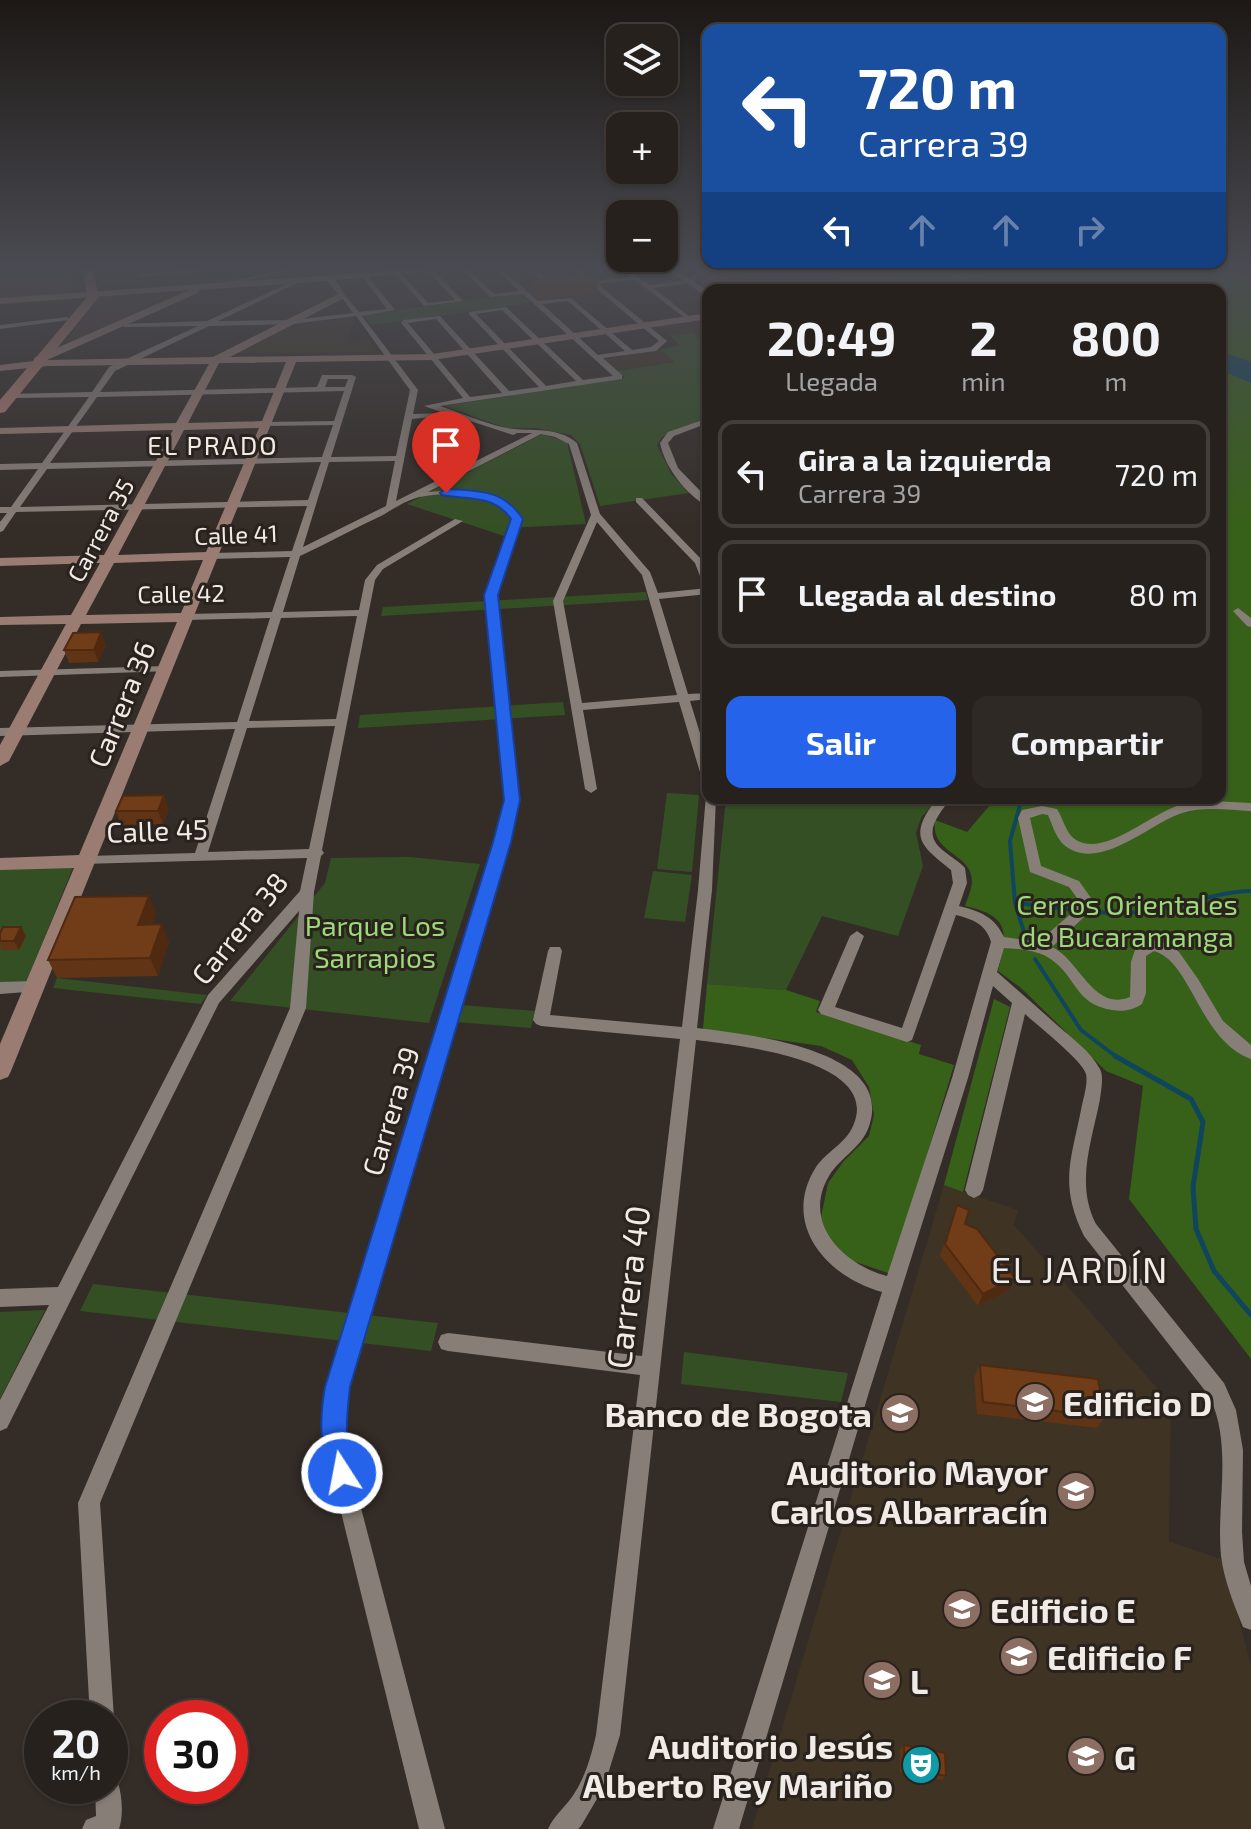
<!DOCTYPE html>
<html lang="es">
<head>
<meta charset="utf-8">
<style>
  :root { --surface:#27211d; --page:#2f2926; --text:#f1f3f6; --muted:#a4a3a4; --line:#433e3b; --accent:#2563eb }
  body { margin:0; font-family:"Exo 2",sans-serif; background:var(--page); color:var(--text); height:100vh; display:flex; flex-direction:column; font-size:30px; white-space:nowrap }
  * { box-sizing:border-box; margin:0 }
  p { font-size:26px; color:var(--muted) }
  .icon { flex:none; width:44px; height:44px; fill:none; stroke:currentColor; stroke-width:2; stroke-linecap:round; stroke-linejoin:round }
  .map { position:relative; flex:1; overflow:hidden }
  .drawer { position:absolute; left:702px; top:284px; width:524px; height:520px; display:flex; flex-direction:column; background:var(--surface); border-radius:16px; box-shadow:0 2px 6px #0004,0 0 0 2px var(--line) }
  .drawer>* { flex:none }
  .banner { position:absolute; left:702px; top:24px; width:524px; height:244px; border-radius:16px; box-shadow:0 2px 6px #0004,0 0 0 2px var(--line); background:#1a4fa0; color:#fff; overflow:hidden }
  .fabs { position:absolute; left:606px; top:24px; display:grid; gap:16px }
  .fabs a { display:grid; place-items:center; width:72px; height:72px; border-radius:16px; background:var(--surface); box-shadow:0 2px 6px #0004,0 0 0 2px var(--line); font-size:40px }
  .speed { position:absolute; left:24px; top:1700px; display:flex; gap:16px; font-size:40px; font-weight:700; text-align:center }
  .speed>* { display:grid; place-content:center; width:104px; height:104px; border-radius:50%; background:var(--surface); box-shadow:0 2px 6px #0004,0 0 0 2px var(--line); line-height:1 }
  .speed small { font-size:20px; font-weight:400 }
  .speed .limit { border:12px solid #d22; background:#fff; color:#111 }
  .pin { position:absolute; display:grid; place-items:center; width:68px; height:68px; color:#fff; margin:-82px -34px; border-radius:50% 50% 50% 0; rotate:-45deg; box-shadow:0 0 8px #0007 }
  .pin .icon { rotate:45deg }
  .me { position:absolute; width:88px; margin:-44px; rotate:349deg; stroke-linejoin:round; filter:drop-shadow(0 0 6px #0008) }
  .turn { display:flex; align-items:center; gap:28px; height:168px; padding:0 24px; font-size:36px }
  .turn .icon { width:104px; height:104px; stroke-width:2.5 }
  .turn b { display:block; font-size:56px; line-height:68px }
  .lanes { display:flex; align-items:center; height:76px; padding:0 24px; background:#0003; justify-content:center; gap:40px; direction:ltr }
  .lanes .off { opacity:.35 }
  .eta { display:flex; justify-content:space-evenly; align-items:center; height:136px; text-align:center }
  .eta b { font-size:48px; font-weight:700; line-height:56px }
  .primary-button { display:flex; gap:16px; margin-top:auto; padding:16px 24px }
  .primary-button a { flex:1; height:92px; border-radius:16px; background:var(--accent); color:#fff; font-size:32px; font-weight:700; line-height:92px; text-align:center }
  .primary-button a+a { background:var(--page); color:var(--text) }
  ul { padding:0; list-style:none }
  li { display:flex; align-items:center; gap:24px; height:108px; margin:0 16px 12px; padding:0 8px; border:4px solid var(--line); border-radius:16px }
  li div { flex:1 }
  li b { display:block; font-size:30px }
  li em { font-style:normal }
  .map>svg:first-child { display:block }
</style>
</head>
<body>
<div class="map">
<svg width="1251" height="1829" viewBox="0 0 1251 1829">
  <rect width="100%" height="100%" fill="#342c27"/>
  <path fill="#43352d" d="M0 271H71L74 293 0 299Z
    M164 295 157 305 72 341 64 342 101 296Z"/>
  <path fill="#3f3324" d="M352 317 355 321 347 342 368 339 376 352 237 353 289 326Z
    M708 319V341L679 345 656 326Z
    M661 350 676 362 618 371 604 359Z
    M944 1185 1018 1210 1014 1225 1171 1404 1169 1541 1223 1560 1251 1665V1829H752Z"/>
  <path fill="#354f25" d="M888 271 897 282 848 284 831 272Z
    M521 293 531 303 371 325 363 315Z
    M693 333 703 342 708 341V378L704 381V393L708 394V417L662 437 657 445 672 475 689 493 600 506 580 444 571 435 536 428H506L444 406 625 378 618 371 675 362 661 350 680 345 671 336Z
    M542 434 567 442 586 524 507 528 504 536 407 504Z
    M646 592 648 600 381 616 383 607Z
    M563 702 565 715 358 728 360 715Z
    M667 793 699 795 692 872 657 869Z
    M726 798H938L921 818 916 833 923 866 898 936 822 916 786 990 707 984Z
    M409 857 480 864 429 1023 230 1001 325 883 331 858Z
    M74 865 26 983 0 984V868Z
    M653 871 692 875 685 922 644 918Z
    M57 978 207 995 201 1004 53 988Z
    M461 1005 535 1011 531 1028 456 1022Z
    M93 1284 438 1323 431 1351 80 1311Z
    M45 1310 0 1399V1312Z
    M684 1352 848 1373 841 1402 681 1384Z"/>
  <path fill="#376119" d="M888 271H1237L1251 274V1359L1129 1199 1143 1086 1106 1071 1021 988 998 971C1008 932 1010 916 965 906 967 899 972 889 972 882 972 852 930 855 935 820L967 832 996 798H1220V290H780L782 281 821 285 897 282Z
    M707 984 786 990 820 1001 816 1012 921 1045 919 1054 954 1065 891 1274 838 1256 830 1246 821 1217 828 1183 843 1162 869 1136 874 1115 869 1087 852 1060 821 1046 703 1029Z
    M994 999 1010 1007 963 1192 944 1185Z"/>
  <path fill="#10465d" d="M1220 351 1251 362V383L1220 370Z"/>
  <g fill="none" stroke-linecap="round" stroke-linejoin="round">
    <path stroke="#10465d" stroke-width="4" d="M1022 798 1010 841 1015 903 1027 942
      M1015 903C1056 907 1099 916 1140 912 1178 908 1213 892 1251 891
      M1035 959 1081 1030 1118 1058"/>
    <path stroke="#10465d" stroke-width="5" d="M1115 1056 1191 1099 1203 1122 1193 1187 1196 1229 1214 1271 1251 1315"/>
    <path fill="#887e78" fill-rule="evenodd" d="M178 271H205L140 277 137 275Z
      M280 271H291L219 286 216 284Z
      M393 271H399L428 303 455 300 428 271H434L463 301 424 306Z
      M464 271H470L494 294 519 291 498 271H504L538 301 571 298 632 350 651 347 659 341 575 271H581L594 281 631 277 627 273 630 271 649 285 687 280 698 271H704L691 283 654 288 691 318 689 321 635 280 598 284 667 341 656 351 603 358 622 375V379L440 406C461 413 481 422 502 427 528 433 555 424 577 443L600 514 650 572 658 593 708 588V594L659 599 688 694 708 693V699L690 701 708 759V783L702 779 679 702 583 710 597 789 591 793 585 789 553 601 591 515 569 444 555 437 541 434 428 492C461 489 503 487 522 519L496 595 518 783 515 818 353 1366 344 1412V1443L445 1829H419L324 1443V1412L333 1366 503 818 506 783 486 595 512 519C497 492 443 491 416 498 405 501 393 509 383 515 355 528 328 543 300 556L283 612 359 610 365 580 377 565 455 519 463 521 383 569 375 580 322 850 324 853 321 856 314 892 306 1008 100 1503 114 1718 110 1727V1718H90L78 1503 290 1008 299 911 219 1003 7 1428 0 1431V1400L49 1305 0 1307V1289L58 1287 208 995 300 891 307 858 82 864 80 861 82 858 87 856 195 853 235 729 0 736V728L237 722 270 618 187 620 182 617 187 614 272 612 290 557 212 559 207 556 212 553 292 551 307 506 16 512 3 531 0 532V522L7 513H0V507H11L38 469 0 470V464L42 463 89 397 11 398 7 396 8 394 92 392 109 367 198 326 124 327 122 324 207 321 302 277 304 280 218 321 293 320 353 313 340 295 343 293 359 312 387 309 362 276 367 275 395 310 362 316 418 390 413 414 444 413 424 406 463 398 401 323 403 320 440 316 509 391 539 387 469 314V312L506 307 583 380 613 376 523 294 490 297ZM568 301 625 351 598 355 542 304ZM502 310 576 381 546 386 476 314ZM356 316 410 390 396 456 331 457 356 377 352 375H322L317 387 100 392 115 371 209 326 293 324ZM436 319 502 393 470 397 408 323ZM328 379H348L345 387H325ZM344 391 334 421 266 422 262 424 266 426 333 425 322 457 50 463 97 397ZM452 415 513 435 517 433H532L396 501 412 419ZM395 461 386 506 303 547 329 462ZM321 462 308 500 20 507 47 469ZM597 522 642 575 677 695 582 703 563 601ZM357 616 336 719 249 721 281 618ZM335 726 309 849 208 852 247 728Z
      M531 271H537L556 286 562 288 552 289Z
      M931 271C943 270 953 276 965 276 973 276 978 274 985 276L962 280Z
      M67 317 69 320 0 329V325Z
      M708 418V423L674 436 668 443 678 468 708 499V507C686 494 665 468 660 443L668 432Z
      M636 498H642L702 560 708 572V587L703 584 695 563 636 502Z
      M1238 608 1251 618V627L1247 626 1233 611Z
      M166 666 172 669 170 671 0 677V671Z
      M706 795H708V798H716L712 890 697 1028C744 1034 892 1048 870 1123 864 1147 841 1156 829 1176 801 1223 844 1265 887 1276L952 1078 991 942C986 924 972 919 956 915L912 1040 907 1042 821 1014 818 1010 850 936 857 931 864 936 835 1007 902 1028 953 883 951 870C921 846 908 837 935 801L938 798H951C938 816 920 834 945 852 952 858 959 861 965 868L967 883 959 906C980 911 995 917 1004 937L1038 942 1073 912 1077 898 1069 887 1030 872 1018 818 1022 810 1042 806 1057 809C1063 818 1066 834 1076 840 1105 858 1153 811 1183 804 1205 799 1229 802 1251 803V811C1229 810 1204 806 1182 813 1150 823 1096 876 1062 843 1055 835 1052 824 1048 815L1042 814 1030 818 1041 866 1079 881 1091 898 1084 917 1052 947C1080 960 1093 1012 1130 997L1131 962 1136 947 1152 940 1169 944 1179 952 1198 979 1223 1021 1251 1045V1059C1199 1040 1192 962 1154 951L1146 956V993L1142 1004C1133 1010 1124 1012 1112 1010 1075 1004 1077 978 1052 960 1038 950 1020 949 1004 948L997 972C1017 990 1037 1007 1057 1025 1072 1038 1090 1051 1100 1069 1104 1077 1101 1090 1100 1099 1092 1141 1075 1183 1096 1224L1224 1383 1236 1410 1243 1450 1242 1532 1244 1562 1251 1586V1630L1243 1627C1234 1605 1224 1580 1221 1556 1216 1502 1233 1449 1210 1397L1084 1236C1058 1183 1072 1158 1082 1105 1084 1096 1088 1083 1086 1074 1083 1061 1037 1025 1025 1014L983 1190 980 1195 974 1198 968 1195 965 1190 1012 1003 993 986 968 1078 869 1392 739 1829H713L882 1292C827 1277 780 1224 816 1167 826 1152 846 1143 853 1126 883 1059 734 1045 696 1040L620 1735 604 1787 581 1826 578 1829H548C554 1816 564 1808 572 1797 585 1778 591 1757 596 1735L640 1375 448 1351 441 1349 438 1342 441 1335 448 1333 642 1356 680 1039 541 1026 536 1024 533 1020 548 951 550 947H560L562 951 550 1015 682 1027 698 890Z
      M35 981 40 983 42 987 40 991 0 994V982Z
      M110 1775 116 1777C122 1791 124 1815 119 1829H82L86 1820 96 1816 95 1786H110Z"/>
    <path fill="#9a7c72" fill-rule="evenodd" d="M392 271H429L336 280 346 297 230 357 432 354 708 313V319L432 360 296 362 11 1071 8 1077 0 1080V1044L74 868 0 870V858L79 855 177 622 81 624 9 761 0 766V745L66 624 0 625V617L71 615 100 563 0 566V558L104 555 173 430 0 434V428L176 423 209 364 48 366 0 371V365L34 361V358L189 290 0 304V298ZM327 281 338 294 213 357 47 360 198 293 199 290ZM286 362 262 421 188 423 219 363ZM259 428 206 552 118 555 184 430ZM203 560 181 613 86 615 114 563Z
      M670 271H679L708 291V298Z"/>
    <path fill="#ac7a6d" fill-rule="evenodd" d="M83 271H93L99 297 5 412 0 413V400L87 297Z"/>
  </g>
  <path fill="#613415" d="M698 271H742V290H710L698 281Z
    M532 280 598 282V294L539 298 533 292Z
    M106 645 98 662 69 663 64 650Z
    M169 809 163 824 121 825 116 811Z
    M156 914 152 924 169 942 158 976 57 978 48 960Z
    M21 927 26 936 19 950H1L0 933Z
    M957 1205 965 1224 1009 1290 978 1306 940 1256Z
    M980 1365 1105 1417 1097 1428 977 1414 974 1377Z
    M904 1745 946 1776 942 1780 900 1772V1750Z"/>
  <path fill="#4f2a11" d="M744 272 742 290H716L717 276Z
    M101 632 106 645 98 662 94 650Z
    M164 795 169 809 163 824 158 811Z
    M149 896 156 914 146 943 138 925Z
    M162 924 169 942 158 976 150 958Z
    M21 927 26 936 19 950 14 941Z
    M1015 1278 1009 1290 978 1306 983 1294Z"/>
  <path fill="#713c18" stroke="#4f2a11" stroke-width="2" d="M710 271H742L744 272 717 276Z
    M590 276 598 282 538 285 532 280Z
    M101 632 94 650H64L73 633Z
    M164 795 158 811H116L123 796Z
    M149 896 138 925 162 924 150 958 48 960 75 897Z
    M3 927H21L14 941H0V933Z
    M957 1205 969 1210 965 1224 977 1229 1015 1278 983 1294 945 1244Z
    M980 1365 1098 1379 1105 1417 983 1402Z
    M904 1745 945 1753 946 1776 904 1768Z"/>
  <linearGradient id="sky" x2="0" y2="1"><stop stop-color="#1d1815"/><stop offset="0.51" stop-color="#4a4b52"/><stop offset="1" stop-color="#4a4b52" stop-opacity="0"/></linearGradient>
  <rect width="1251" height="527" fill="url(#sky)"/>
  <path fill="#2563eb" stroke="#184099" stroke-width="2" d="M446 489C479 491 503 489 523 519L498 595 520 800 511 842 350 1387C348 1404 346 1421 347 1439 348 1454 357 1467 351 1482L342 1486 332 1482C319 1451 319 1420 325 1387L493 842 504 800 484 595 511 519C494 494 468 500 442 495L440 493Z"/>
  <defs>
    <symbol id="university-disc" viewBox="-11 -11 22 22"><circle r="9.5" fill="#8d6e63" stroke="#2a221d"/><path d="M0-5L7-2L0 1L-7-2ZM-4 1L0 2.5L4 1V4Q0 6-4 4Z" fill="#fff"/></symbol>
    <symbol id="theatre-disc" viewBox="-11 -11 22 22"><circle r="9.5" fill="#0f9aa8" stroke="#2a221d"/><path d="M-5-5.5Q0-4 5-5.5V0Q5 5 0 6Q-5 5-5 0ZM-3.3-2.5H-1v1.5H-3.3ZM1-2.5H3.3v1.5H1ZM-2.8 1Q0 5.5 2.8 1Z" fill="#fff"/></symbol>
  </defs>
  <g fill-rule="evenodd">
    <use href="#university-disc" x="1013" y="1380" width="44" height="44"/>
    <use href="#university-disc" x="878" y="1391" width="44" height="44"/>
    <use href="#university-disc" x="1054" y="1469" width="44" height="44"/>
    <use href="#university-disc" x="940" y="1587" width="44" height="44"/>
    <use href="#university-disc" x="997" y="1634" width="44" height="44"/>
    <use href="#university-disc" x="860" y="1658" width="44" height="44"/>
    <use href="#university-disc" x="1064" y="1734" width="44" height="44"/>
    <use href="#theatre-disc" x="899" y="1743" width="44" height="44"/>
  </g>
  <g text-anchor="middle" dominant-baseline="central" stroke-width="6" stroke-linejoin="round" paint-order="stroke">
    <g font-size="24" fill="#f1ebe8" stroke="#2a221d">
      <text transform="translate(100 530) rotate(-62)">Carrera 35</text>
      <text transform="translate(236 534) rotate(-2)">Calle 41</text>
      <text transform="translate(181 593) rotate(-1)">Calle 42</text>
    </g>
    <g font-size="26" letter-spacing="2" fill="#f1ebe8" stroke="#2a221d">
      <text x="213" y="444">EL PRADO</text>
    </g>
    <g font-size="28" fill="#f1ebe8" stroke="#2a221d">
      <text transform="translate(121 704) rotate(-68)">Carrera 36</text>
      <text transform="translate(157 830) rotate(-2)">Calle 45</text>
      <text transform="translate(239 928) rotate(-51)">Carrera 38</text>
      <text transform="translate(390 1111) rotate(-73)">Carrera 39</text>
    </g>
    <g font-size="28" fill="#9cd979" stroke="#2a221d">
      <text x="1127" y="904">Cerros Orientales<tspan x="1127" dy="32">de Bucaramanga</tspan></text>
      <text x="375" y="925">Parque Los<tspan x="375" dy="32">Sarrapios</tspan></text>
    </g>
    <g font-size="34" fill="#f1ebe8" stroke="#2a221d">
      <text transform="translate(627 1287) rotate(-83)">Carrera 40</text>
    </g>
    <g font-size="34" font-weight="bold" fill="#f1ebe8" stroke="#2a221d" text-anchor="start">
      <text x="1063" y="1402">Edificio D</text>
      <text x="872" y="1413" text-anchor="end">Banco de Bogota</text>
      <text x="1048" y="1471" text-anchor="end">Auditorio Mayor<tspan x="1048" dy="39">Carlos Albarracín</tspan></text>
      <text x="990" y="1609">Edificio E</text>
      <text x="1047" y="1656">Edificio F</text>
      <text x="910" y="1680">L</text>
      <text x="893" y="1745" text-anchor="end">Auditorio Jesús<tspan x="893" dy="39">Alberto Rey Mariño</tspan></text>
      <text x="1114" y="1756">G</text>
    </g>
    <g font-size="36" letter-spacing="2" fill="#f1ebe8" stroke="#2a221d">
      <text x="1080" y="1268">EL JARDÍN</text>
    </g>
  </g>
</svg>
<div class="fabs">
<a><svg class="icon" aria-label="layers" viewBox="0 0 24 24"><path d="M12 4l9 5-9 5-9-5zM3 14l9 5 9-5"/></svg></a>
<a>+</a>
<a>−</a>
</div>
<div class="speed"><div>20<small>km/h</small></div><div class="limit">30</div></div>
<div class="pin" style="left:446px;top:493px;background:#d93025"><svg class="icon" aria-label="arrive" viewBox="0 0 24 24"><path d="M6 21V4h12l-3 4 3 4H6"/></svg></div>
<svg class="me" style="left:342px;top:1473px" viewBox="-20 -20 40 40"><circle r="17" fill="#2563eb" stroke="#fff" stroke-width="3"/><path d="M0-11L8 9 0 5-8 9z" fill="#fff"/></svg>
<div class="banner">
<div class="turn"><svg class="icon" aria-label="left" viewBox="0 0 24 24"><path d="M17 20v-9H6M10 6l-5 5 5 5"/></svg><div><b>720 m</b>Carrera 39</div></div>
<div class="lanes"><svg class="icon" aria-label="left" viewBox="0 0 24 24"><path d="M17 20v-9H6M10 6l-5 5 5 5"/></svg><svg class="icon off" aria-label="ahead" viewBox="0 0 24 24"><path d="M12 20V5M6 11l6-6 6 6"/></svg><svg class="icon off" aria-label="ahead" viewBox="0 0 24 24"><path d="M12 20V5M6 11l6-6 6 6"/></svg><svg class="icon off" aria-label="right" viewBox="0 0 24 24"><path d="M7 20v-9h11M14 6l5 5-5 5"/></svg></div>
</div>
<section class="drawer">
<div class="eta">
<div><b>20:49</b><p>Llegada</p></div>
<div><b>2</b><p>min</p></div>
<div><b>800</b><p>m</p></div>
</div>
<ul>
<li><svg class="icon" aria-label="left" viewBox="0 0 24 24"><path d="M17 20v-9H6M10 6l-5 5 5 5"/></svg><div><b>Gira a la izquierda</b><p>Carrera 39</p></div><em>720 m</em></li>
<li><svg class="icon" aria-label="arrive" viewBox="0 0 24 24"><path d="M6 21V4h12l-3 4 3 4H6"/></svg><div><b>Llegada al destino</b></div><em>80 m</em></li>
</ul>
<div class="primary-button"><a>Salir</a><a>Compartir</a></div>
</section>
</div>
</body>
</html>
